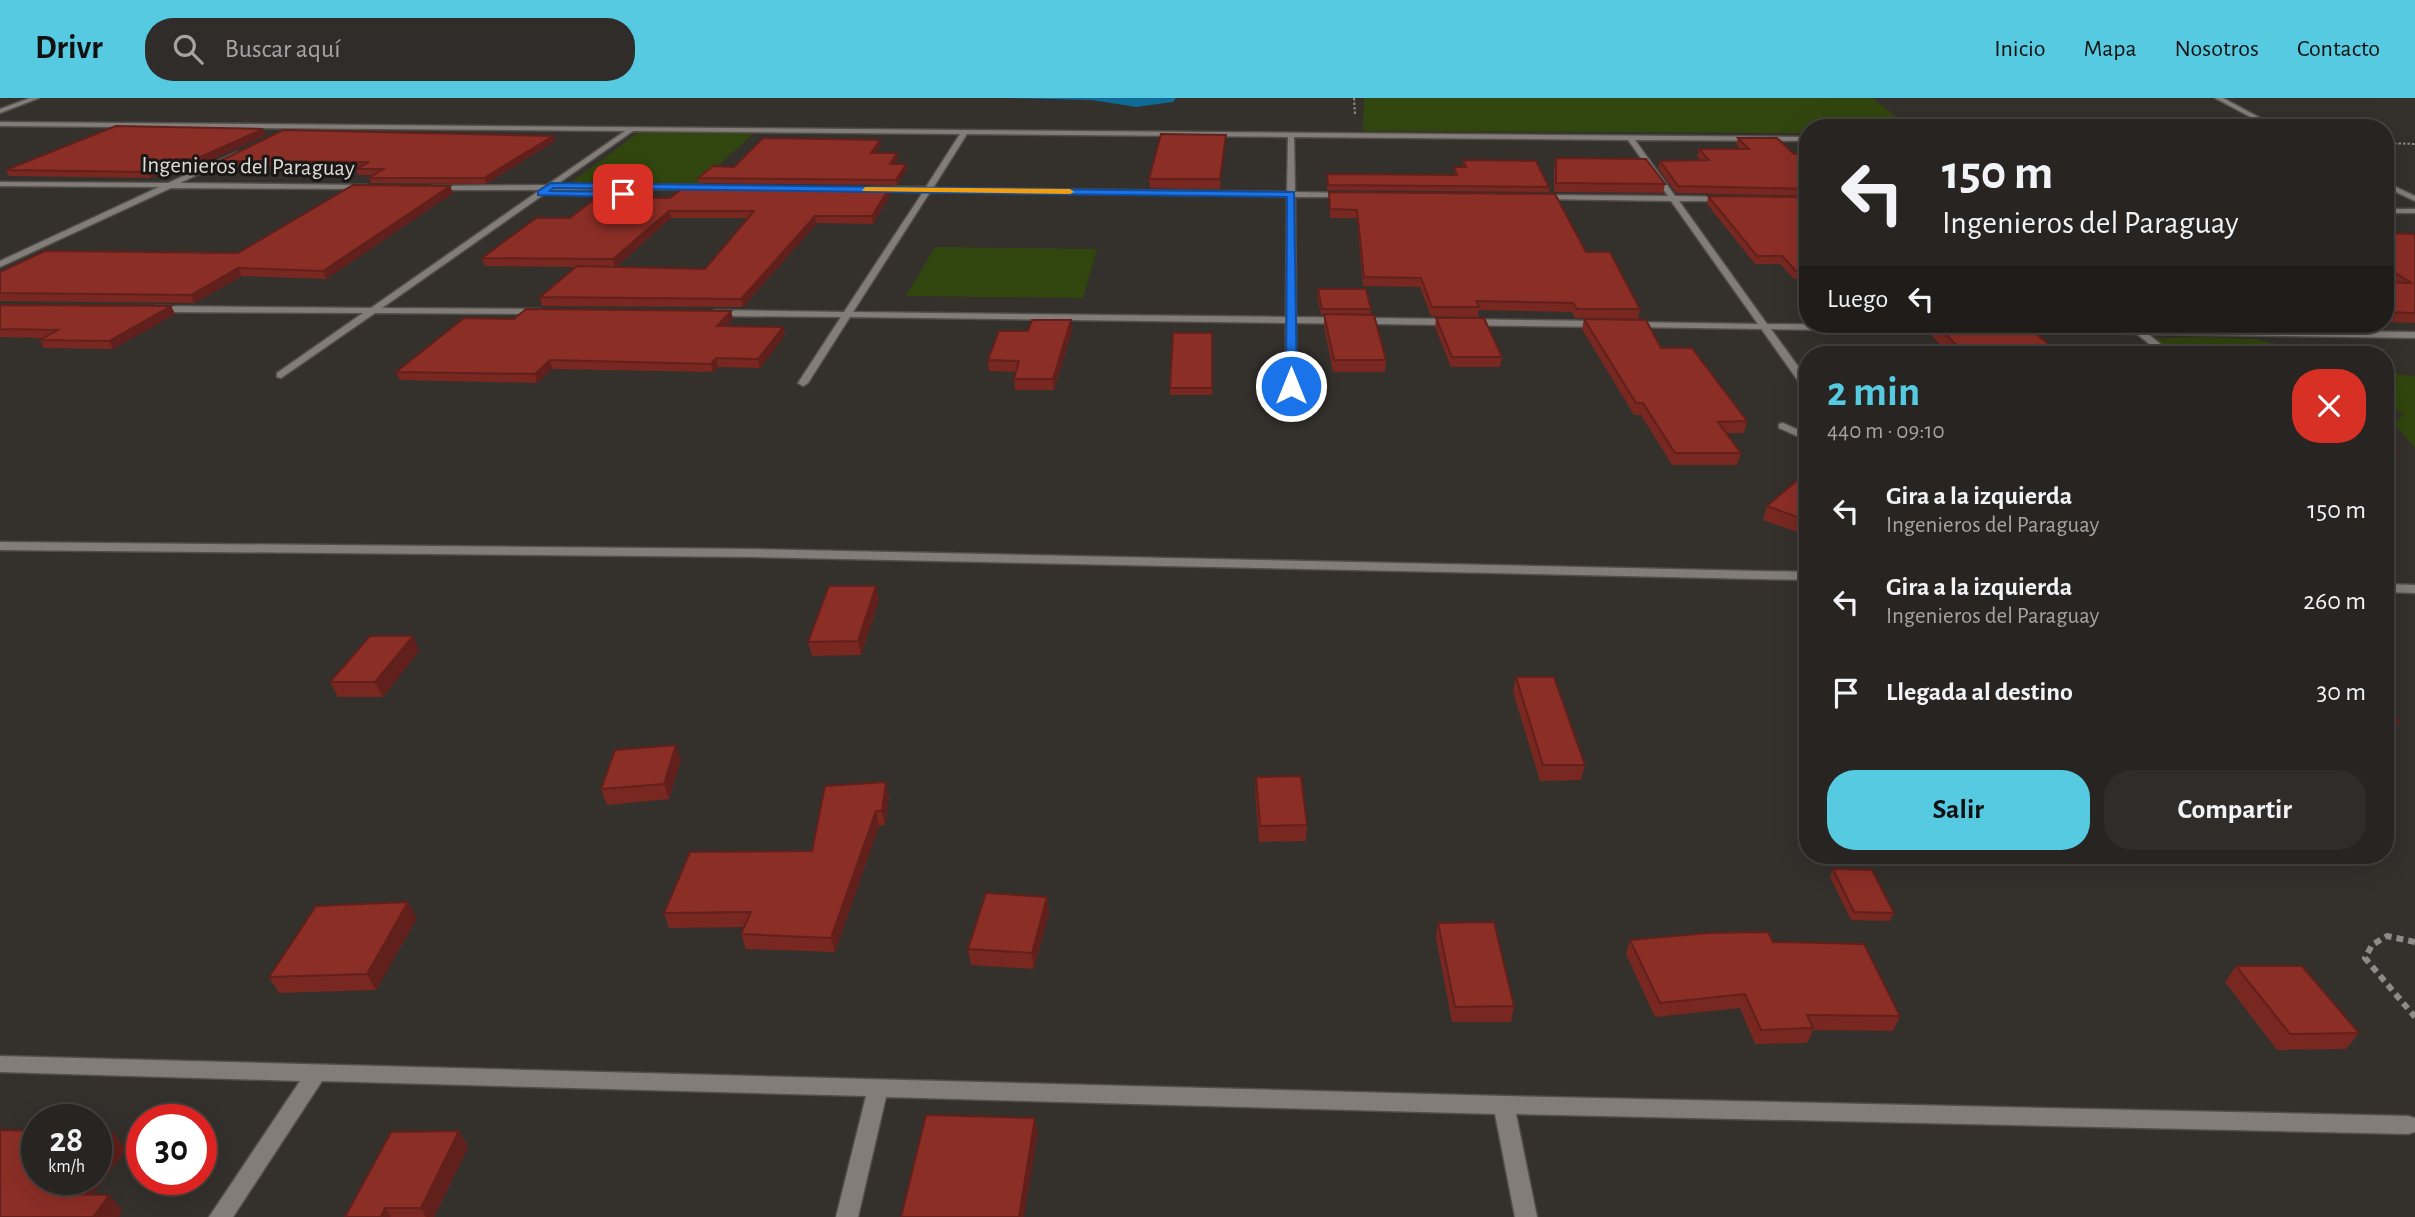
<!DOCTYPE html>
<html lang="es">
<head>
<meta charset="utf-8">
<style>
  :root { --surface:#272421; --page:#2f2c2a; --text:#f1f3f6; --muted:#a4a4a5; --line:#43413f; --accent:#55cae0 }
  body { margin:0; font-family:"Alegreya Sans",sans-serif; background:var(--page); color:var(--text); height:100vh; display:flex; flex-direction:column; font-size:26px; white-space:nowrap }
  * { box-sizing:border-box; margin:0 }
  p { font-size:23px; color:var(--muted) }
  .icon { flex:none; width:38px; height:38px; fill:none; stroke:currentColor; stroke-width:2; stroke-linecap:round; stroke-linejoin:round }
  .map { position:relative; flex:1; overflow:hidden }
  .sheet { position:absolute; left:1799px; top:248px; width:595px; height:518px; display:flex; flex-direction:column; background:var(--surface); border-radius:28px; box-shadow:0 7px 28px #0002,0 0 0 2px var(--line) }
  .sheet>* { flex:none }
  .banner { position:absolute; left:1799px; top:21px; width:595px; height:214px; border-radius:28px; box-shadow:0 7px 28px #0002,0 0 0 2px var(--line); background:#272421; color:var(--text); overflow:hidden }
  .speed { position:absolute; left:21px; top:1006px; display:flex; gap:14px; font-size:35px; font-weight:700; text-align:center }
  .speed>* { display:grid; place-content:center; width:91px; height:91px; border-radius:50%; background:var(--surface); box-shadow:0 7px 28px #0002,0 0 0 2px var(--line); line-height:1 }
  .speed small { font-size:18px; font-weight:400 }
  .speed .limit { border:10px solid #d22; background:#fff; color:#111 }
  .pin { position:absolute; display:grid; place-items:center; width:60px; height:60px; color:#fff; margin:-30px; border-radius:14px; box-shadow:0 4px 10px #0006 }
  .me { position:absolute; width:77px; margin:-38px; rotate:0deg; stroke-linejoin:round; filter:drop-shadow(0 0 5px #0008) }
  .turn { display:flex; align-items:center; gap:24px; height:147px; padding:0 28px; font-size:32px }
  .turn .icon { width:91px; height:91px; stroke-width:2.5 }
  .turn b { display:block; font-size:49px; line-height:60px }
  .then { display:flex; align-items:center; height:66px; padding:0 28px; background:#0003; gap:14px; font-size:26px }
  .round { display:grid; place-items:center; flex:none; width:74px; height:74px; border-radius:28px; background:var(--page) }
  .head { display:flex; align-items:center; justify-content:space-between; height:119px; padding:0 28px }
  h1 { font-size:42px; font-weight:700; line-height:52px; color:var(--accent) }
  .button { display:flex; gap:14px; margin-top:auto; padding:14px 28px }
  .button a { flex:1; height:80px; border-radius:28px; background:var(--accent); color:#111; font-size:28px; font-weight:700; line-height:80px; text-align:center }
  .button a+a { background:var(--page); color:var(--text) }
  ul { padding:0; list-style:none }
  li { display:flex; align-items:center; gap:21px; height:91px; padding:0 28px }
  li div { flex:1 }
  li b { display:block; font-size:26px }
  li em { font-style:normal }
  header { display:flex; align-items:center; gap:42px; box-sizing:border-box; height:98px; padding:0 35px; background:var(--accent); color:#111 }
  header strong { font-size:33px }
  nav { display:flex; gap:38px; margin-inline-start:auto; font-size:24px }
  .search { width:490px; height:63px; background:var(--page); display:flex; align-items:center; gap:18px; box-sizing:border-box; padding:0 24px; border-radius:28px; color:var(--muted); font-size:26px }
  .map>svg:first-child { display:block }
</style>
</head>
<body>
<header>
<strong>Drivr</strong>
<div class="search"><svg class="icon" aria-label="search" viewBox="0 0 24 24"><circle cx="10" cy="10" r="6"/><path d="M15 15l6 6"/></svg>Buscar aquí</div>
<nav><a>Inicio</a><a>Mapa</a><a>Nosotros</a><a>Contacto</a></nav>
</header>
<div class="map">
<svg width="2415" height="1119" viewBox="0 0 2415 1119">
  <rect width="100%" height="100%" fill="#34302c"/>
  <path fill="#31460e" d="M1364 0H1872L1911 30H1808V35L1363 33Z
    M639 34 754 35 699 85 572 84Z
    M935 149 1097 151 1083 200 906 198Z
    M2193 239 2256 241 2318 257H2175L2154 252 2149 245 2155 241Z
    M2385 275 2415 278V350L2395 326 2404 316 2385 307Z"/>
  <path fill="#0f6a95" d="M1007 0H1176L1173 4 1136 9 1092 2Z"/>
  <g fill="none" stroke-linecap="round" stroke-linejoin="round">
    <defs>
      <path id="lane" d="M1762 227H1768L1808 282V287H1801L1760 229Z
        M2140 231 2143 232 2174 257H2163L2137 236 2135 234Z
        M1783 325 1808 336V343L1779 330V326Z"/>
      <path id="street" d="M30 0H39L0 15V11Z
        M2215 0H2223L2279 30H2271Z
        M0 24 1808 39V43L1635 42 1675 98 1729 99V103H1679L1767 226 1951 228 1956 231 1951 234 1629 229 1627 227 1632 224 1758 226 1671 103 1540 101 1536 99 1540 97 1668 98 1628 42 1294 39 1295 94 1348 95 1352 97 1348 99H1295L1296 219 1602 223 1607 226 1602 229 1296 225V288L1291 291 1286 288V225L850 219 808 285 803 288 798 285 841 219 715 218 710 215 715 212 844 214 923 94 871 93 867 91 871 89H926L960 36 633 33 556 87H703V91L550 92 382 210 541 211 544 212V216L375 215 281 280 277 279V275L363 215 155 214 150 211 155 208 371 210 540 92H431V88L547 87 625 33 0 28ZM967 36 1288 39 1287 94 933 90ZM930 94 1287 98 1286 219 853 214Z
        M237 54 239 57 180 85 368 87 372 89 368 91 171 90 0 169V163L159 89 0 88V84L168 85Z
        M2385 84 2415 98V103L2385 89Z
        M2385 111H2415V115H2385Z
        M2014 229 2415 234V240L2011 234V230Z
        M0 444 752 451 1808 474V482L752 459 0 452Z
        M2385 486 2415 487V495L2385 494Z
        M0 958 1504 998 2408 1018 2415 1020V1034L2408 1036 1516 1016 1537 1119H1515L1495 1016 886 999 858 1119H836L866 998 322 983 233 1119H209L300 983 0 974Z"/>
    </defs>
    <use href="#lane" stroke="#524e4b" stroke-width="3"/>
    <use href="#street" stroke="#524e4b" stroke-width="3"/>
    <path stroke="#8d8a87" stroke-width="2" stroke-dasharray="2.5 2" stroke-linecap="butt" d="M1354 0 1355 17
      M2385 45 2415 46"/>
    <path stroke="#8d8a87" stroke-width="6" stroke-dasharray="7 5" stroke-linecap="butt" d="M2415 844 2387 838 2372 847 2365 860 2415 919"/>
    <use href="#lane" fill="#827d78" fill-rule="evenodd"/>
    <use href="#street" fill="#827d78" fill-rule="evenodd"/>
  </g>
  <path fill="#782821" fill-rule="evenodd" d="M263 31 265 37 199 68H179L151 80 9 78 6 72Z
    M553 38 555 43 486 86 371 85 369 80 374 77H358L356 71 360 69 222 68 220 63Z
    M1738 40 1794 56H1808V98L1676 95 1658 70 1660 63 1701 62 1697 58 1699 51H1740L1736 46Z
    M1225 45 1220 91 1150 90 1149 81Z
    M881 47 875 55H897L898 60 894 66 907 71 897 87 700 85 698 80 734 69Z
    M1556 60 1665 86 1663 95 1554 94V69Z
    M1463 62 1549 89V94L1327 92V76L1455 77 1454 69H1463Z
    M450 88 453 95 326 181 242 178 194 205 0 203V174L238 155Z
    M890 89 891 96 873 126 817 125 743 209 542 208 540 199 576 169 485 168 482 160 670 100ZM671 120H747L705 171 616 169Z
    M1329 94 1586 154 1640 211 1638 221 1575 220 1572 214 1478 212V219L1431 218 1420 189 1363 188 1357 120H1330Z
    M1708 98 1808 99V181H1794L1780 166H1755L1707 106Z
    M2385 135 2415 136V225L2385 224V184L2390 185 2385 182Z
    M1318 191 1371 211 1370 217 1386 262 1385 274H1333L1324 228V217H1321L1317 197Z
    M0 207 171 208 175 216 113 251 44 250 40 242 43 240 0 239Z
    M731 213 733 221 726 228 783 229 785 237 760 270 718 269 713 274 552 271 537 285 400 282 396 274 514 221Z
    M1436 220 1502 259 1500 269H1451L1435 229Z
    M1584 221 1661 250 1747 323 1744 335H1726L1741 355 1737 367H1672L1641 317H1634L1582 231Z
    M1934 226H2025L2061 257H1951L1930 236Z
    M1072 233 1054 292H1015L1014 281 1016 274 989 273 988 262Z
    M1212 235V297H1170V290Z
    M2385 346 2397 355 2393 362 2385 361Z
    M1808 373V438L1763 422 1767 408Z
    M876 488 879 502 861 557 812 558 808 544Z
    M419 553 383 599H338L330 584Z
    M1516 579 1585 667 1581 682 1540 683 1513 594Z
    M2385 610 2399 623 2388 638H2385Z
    M681 662 669 701 607 707 601 691Z
    M1256 679 1307 727 1306 743 1259 744 1255 694Z
    M889 698 885 727 879 728 835 854 746 851 741 836 744 829 669 830 664 815 812 753Z
    M1833 771 1894 815 1890 823 1851 822 1830 779Z
    M1047 799 1049 815 1034 871 971 867 968 851Z
    M417 820 376 892 279 895 269 879Z
    M1438 825 1514 908 1511 924H1452L1436 840Z
    M1630 842 1773 844 1900 918 1893 933 1813 932 1807 945 1755 946 1740 910 1655 919 1626 856Z
    M2236 868 2359 935 2346 951 2277 952 2225 884Z
    M459 1033 468 1049 434 1119H345Z"/>
  <path fill="#61201b" d="M263 31 265 37 199 68 196 61Z
    M1226 37 1225 45 1220 91V81Z
    M553 38 555 43 486 86 484 80Z
    M880 42 881 47 872 60 871 55Z
    M897 55 898 60 891 71 890 66Z
    M176 61 179 68 151 80 148 74Z
    M906 66 907 71 897 87 896 82Z
    M450 88 453 95 326 181 323 173Z
    M890 89 891 96 873 126 872 118Z
    M669 113 671 120 615 170 613 161Z
    M815 118 817 125 743 209 741 201Z
    M238 170 242 178 194 205 191 197Z
    M171 208 175 216 113 251 109 243Z
    M731 213 733 221 719 236 717 228Z
    M1071 222 1072 233 1054 292 1053 281Z
    M783 229 785 237 760 270 758 261Z
    M716 260 718 269 713 274 711 266Z
    M550 262 552 271 537 285 535 276Z
    M876 488 879 502 861 557 858 543Z
    M413 538 419 553 383 599 375 584Z
    M676 647 681 662 669 701 664 686Z
    M886 684 889 698 885 727 882 713Z
    M876 713 879 728 835 854 831 840Z
    M1047 799 1049 815 1034 871 1032 855Z
    M408 804 417 820 376 892 367 876Z
    M1035 1020 1038 1036 1024 1119H1019Z
    M459 1033 468 1049 434 1119H426L421 1110Z
    M113 1035 127 1051 80 1112 65 1096 77 1082H96V1057Z
    M109 1097 123 1113 119 1119H93Z
    M385 1110 391 1119H381Z"/>
  <path fill="#8b2e26" stroke="#61201b" stroke-width="2" d="M116 28 263 31 196 61H176L148 74 6 72Z
    M283 32 553 38 484 80H369L383 71H356L369 64 220 63Z
    M1161 36 1226 37 1220 81H1149Z
    M763 40 880 42 871 55H897L890 66H906L896 82 698 80 713 68 734 69Z
    M1738 40H1777L1794 56H1808V91L1678 88 1660 63 1709 62 1699 51H1749Z
    M1556 60 1646 61 1665 86 1556 85Z
    M1463 62 1536 63 1549 89 1328 87 1327 76 1457 77 1454 69H1466Z
    M353 87 450 88 323 173 238 170 191 197 0 195V174L45 153 238 155Z
    M687 87 890 89 872 118H815L741 201 540 199 577 168 705 171 754 113H669L613 161 482 160 536 120H570L597 99 670 100Z
    M1329 94 1555 96 1586 154H1610L1640 211H1577L1573 205 1476 203 1479 209H1432L1421 180 1364 179 1357 112 1330 111Z
    M1708 98 1808 99V173H1796L1782 158H1757Z
    M2385 135 2415 136V215L2385 214V184L2412 185 2385 169Z
    M1318 191H1366L1371 211H1322Z
    M0 207 171 208 109 243 40 242 58 232 0 231Z
    M526 211 731 213 717 228 783 229 758 261 716 260 711 266 550 262 535 276 396 274 464 220 514 221Z
    M1324 216 1374 217 1386 262H1334Z
    M1436 220H1484L1502 259H1452Z
    M1584 221 1646 222 1661 250H1692L1747 323 1718 324 1741 355H1675L1643 305H1636Z
    M1032 222H1071L1053 281H1014L1019 263 988 262 999 233H1028Z
    M1936 226H2025L2061 257H1966Z
    M1173 235H1212V290H1170Z
    M2385 346 2397 355 2385 354Z
    M1808 373V423L1767 408Z
    M829 488H876L858 543 808 544Z
    M370 538H413L375 584H330Z
    M1516 579H1554L1585 667H1543Z
    M2385 610 2399 623 2385 622Z
    M676 647 664 686 601 691 615 652Z
    M1301 678 1307 727 1260 728 1256 679Z
    M886 684 882 713H876L831 840 741 836 751 814 664 815 690 754 812 753 825 688Z
    M1833 771 1872 772 1894 815 1854 814Z
    M986 795 1047 799 1032 855 968 851Z
    M408 804 367 876 269 879 316 808Z
    M1494 824 1514 908 1455 909 1438 825Z
    M1768 834 1773 844 1864 846 1900 918 1807 917 1813 930 1761 932 1745 896 1660 905 1630 842 1708 835Z
    M2236 868H2302L2359 935 2290 936Z
    M926 1017 1035 1020 1019 1119H901Z
    M0 1032 37 1033V1082H77L65 1096 109 1097 93 1119H0Z
    M459 1033 421 1110H385L381 1119H345L391 1034Z
    M96 1035H113L96 1057Z"/>
  <path fill="#1a73e8" stroke="#114b97" stroke-width="2" d="M551 85 1294 94 1297 288 1291 291 1286 288 1287 99 553 90 550 93 623 94 627 96 623 99 538 97V93Z"/>
  <path fill="#f59e0b" d="M865 89 1070 91 1074 94 1070 96 862 93Z"/>
  <g text-anchor="middle" dominant-baseline="central" stroke-width="6" stroke-linejoin="round" paint-order="stroke">
    <g font-size="23" fill="#dddad8" stroke="#1a1817">
      <text transform="translate(248 69) rotate(1)">Ingenieros del Paraguay</text>
    </g>
  </g>
</svg>
<div class="speed"><div>28<small>km/h</small></div><div class="limit">30</div></div>
<div class="pin" style="left:623px;top:96px;background:#d93025"><svg class="icon" aria-label="arrive" viewBox="0 0 24 24"><path d="M6 21V4h12l-3 4 3 4H6"/></svg></div>
<svg class="me" style="left:1291px;top:288px" viewBox="-20 -20 40 40"><circle r="17" fill="#1a73e8" stroke="#fff" stroke-width="3"/><path d="M0-11L8 9 0 5-8 9z" fill="#fff"/></svg>
<div class="banner">
<div class="turn"><svg class="icon" aria-label="left" viewBox="0 0 24 24"><path d="M17 20v-9H6M10 6l-5 5 5 5"/></svg><div><b>150 m</b>Ingenieros del Paraguay</div></div>
<div class="then">Luego<svg class="icon" aria-label="left" viewBox="0 0 24 24"><path d="M17 20v-9H6M10 6l-5 5 5 5"/></svg></div>
</div>
<section class="sheet">
<div class="head"><div><h1>2 min</h1><p>440 m · 09:10</p></div><a class="round" style="background:#d93025;color:#fff"><svg class="icon" aria-label="close" viewBox="0 0 24 24"><path d="M6 6l12 12M18 6L6 18"/></svg></a></div>
<ul>
<li><svg class="icon" aria-label="left" viewBox="0 0 24 24"><path d="M17 20v-9H6M10 6l-5 5 5 5"/></svg><div><b>Gira a la izquierda</b><p>Ingenieros del Paraguay</p></div><em>150 m</em></li>
<li><svg class="icon" aria-label="left" viewBox="0 0 24 24"><path d="M17 20v-9H6M10 6l-5 5 5 5"/></svg><div><b>Gira a la izquierda</b><p>Ingenieros del Paraguay</p></div><em>260 m</em></li>
<li><svg class="icon" aria-label="arrive" viewBox="0 0 24 24"><path d="M6 21V4h12l-3 4 3 4H6"/></svg><div><b>Llegada al destino</b></div><em>30 m</em></li>
</ul>
<div class="button"><a>Salir</a><a>Compartir</a></div>
</section>
</div>
</body>
</html>
